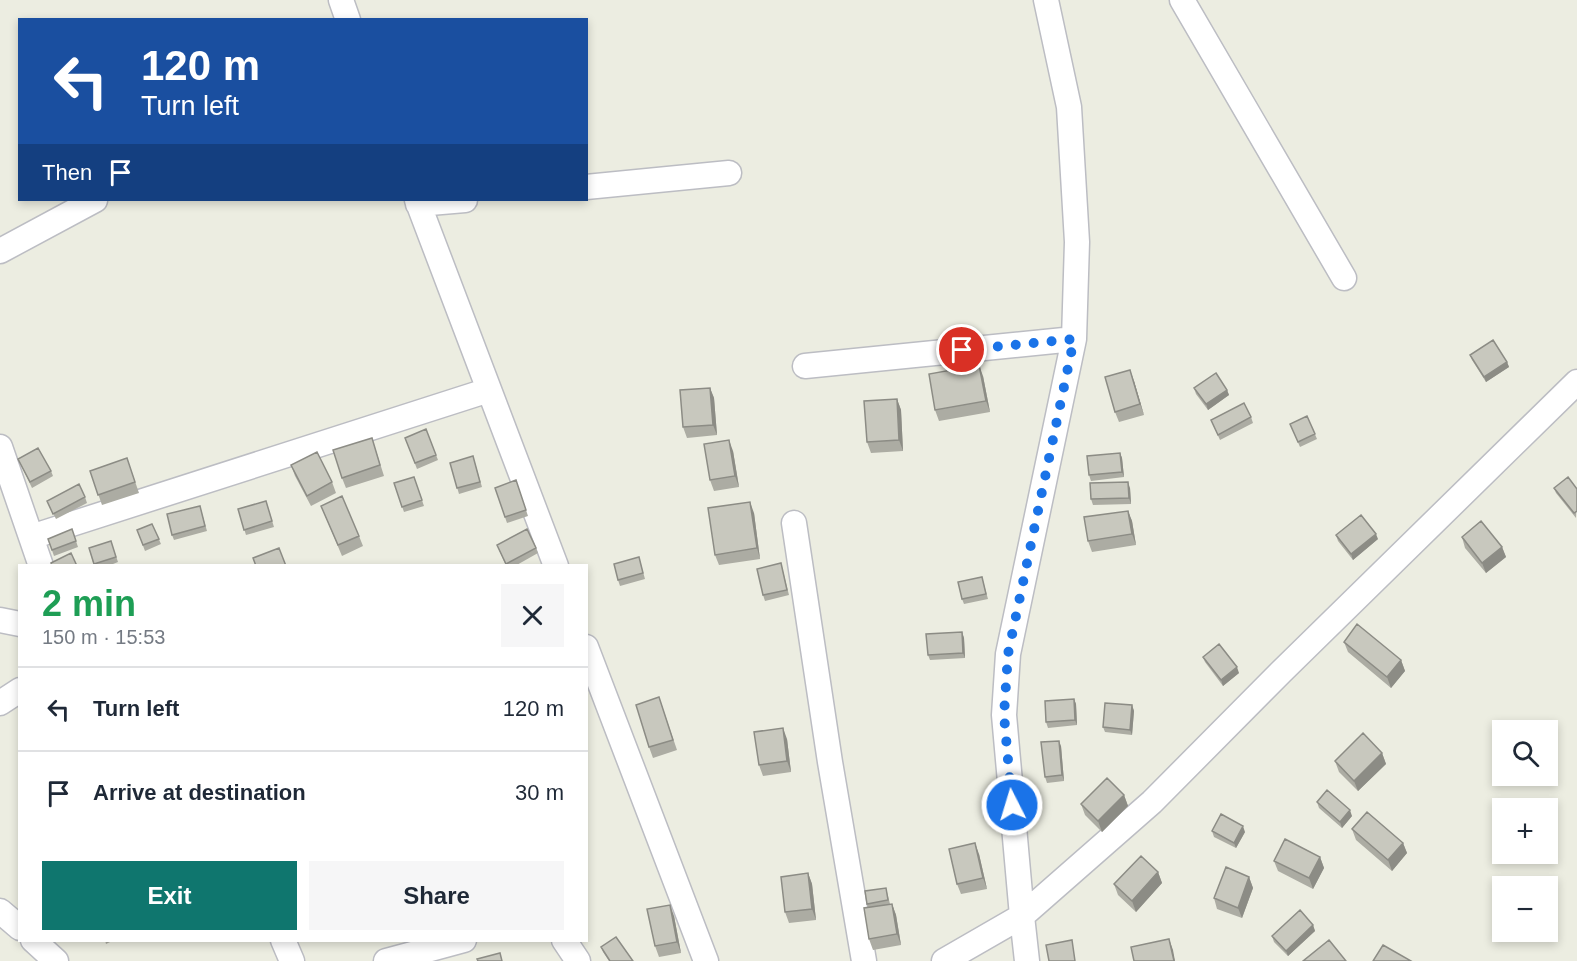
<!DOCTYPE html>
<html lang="en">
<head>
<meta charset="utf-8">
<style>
  :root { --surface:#fff; --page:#f6f6f7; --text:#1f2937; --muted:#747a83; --line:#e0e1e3; --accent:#0f766e }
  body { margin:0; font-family:Arial,sans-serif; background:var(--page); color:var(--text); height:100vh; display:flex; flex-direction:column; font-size:22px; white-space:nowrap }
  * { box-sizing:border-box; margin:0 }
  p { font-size:20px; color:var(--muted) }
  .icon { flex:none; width:33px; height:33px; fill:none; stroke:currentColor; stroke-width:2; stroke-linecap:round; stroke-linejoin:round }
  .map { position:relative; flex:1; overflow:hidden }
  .side { position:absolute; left:18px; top:564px; width:570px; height:378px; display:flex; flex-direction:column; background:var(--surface); border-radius:0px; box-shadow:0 3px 9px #0003 }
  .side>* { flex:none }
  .banner { position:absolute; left:18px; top:18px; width:570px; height:183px; border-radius:0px; box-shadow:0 3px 9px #0003; background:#1a4fa0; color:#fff; overflow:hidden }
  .fabs { position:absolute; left:1492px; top:720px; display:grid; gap:12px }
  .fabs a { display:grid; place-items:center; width:66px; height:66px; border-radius:0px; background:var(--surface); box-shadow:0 3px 9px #0003; font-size:30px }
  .pin { position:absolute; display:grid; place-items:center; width:51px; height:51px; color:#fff; margin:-26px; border:3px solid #fff; border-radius:50%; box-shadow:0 2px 6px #0007 }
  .me { position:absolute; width:66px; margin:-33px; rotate:355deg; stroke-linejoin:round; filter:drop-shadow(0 0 4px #0008) }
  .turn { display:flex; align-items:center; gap:21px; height:126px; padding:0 24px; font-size:27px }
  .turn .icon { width:78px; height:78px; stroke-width:2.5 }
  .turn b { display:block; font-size:42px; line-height:51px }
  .then { display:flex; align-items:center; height:57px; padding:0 24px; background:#0003; gap:12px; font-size:22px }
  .round { display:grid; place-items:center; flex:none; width:63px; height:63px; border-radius:0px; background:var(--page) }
  .headline { display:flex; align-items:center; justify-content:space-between; height:102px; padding:0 24px }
  h1 { font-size:36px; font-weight:700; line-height:45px; color:#1e9e55 }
  .primary-button { display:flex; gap:12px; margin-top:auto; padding:12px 24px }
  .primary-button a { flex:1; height:69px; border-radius:0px; background:var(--accent); color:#fff; font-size:24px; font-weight:700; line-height:69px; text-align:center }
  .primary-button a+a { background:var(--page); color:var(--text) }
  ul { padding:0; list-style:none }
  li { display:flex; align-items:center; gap:18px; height:84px; padding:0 24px; border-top:2px solid var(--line) }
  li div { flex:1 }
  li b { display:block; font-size:22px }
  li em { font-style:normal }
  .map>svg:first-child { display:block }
</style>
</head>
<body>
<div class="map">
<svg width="1577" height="961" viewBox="0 0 1577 961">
  <rect width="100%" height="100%" fill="#ecede1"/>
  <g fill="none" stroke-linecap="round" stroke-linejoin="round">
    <defs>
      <path id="street" d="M341 0 348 20
        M1182 0 1344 278
        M586 187 729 173
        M417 200 556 566
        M418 204 465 200
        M0 251 95 200
        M805 366 1074 339
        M0 447 41 566
        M794 523 830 762 864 961
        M31 537 489 390
        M0 620 20 624
        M586 647 706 961
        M0 703 20 690
        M0 911 20 928
        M33 940 56 961
        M283 940 292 961
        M564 940 578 961
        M386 961 464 940
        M944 961 1022 916 1152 802 1281 672 1577 382
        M1027 961 1022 916 1004 715 1008 654 1074 339 1077 242 1069 107 1046 0"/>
    </defs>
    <use href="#street" stroke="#bcbdc3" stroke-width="27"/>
    <use href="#street" stroke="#fff" stroke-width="24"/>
  </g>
  <path fill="#acaca3" d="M1470 355 1507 362 1509 367 1486 382 1472 360Z
    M983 376 990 412 939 421 935 410Z
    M1134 381 1144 415 1119 422 1115 412Z
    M710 388 714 398 717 435 687 438 683 427Z
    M1194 388 1227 390 1229 395 1208 410 1196 394Z
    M897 399 901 410 903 451 871 453 867 442Z
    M1307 416 1317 439 1300 447 1290 424Z
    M1251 417 1253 423 1220 440 1211 420Z
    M426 429 438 460 417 469 405 438Z
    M372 438 384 476 346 488 342 478Z
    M733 451 739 487 714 491 710 480Z
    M1120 453 1122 458 1124 477 1091 481 1089 475Z
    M473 456 482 487 459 494 450 463Z
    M127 458 139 493 102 505 90 471Z
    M18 459 51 471 53 476 32 488Z
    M291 465 332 482 336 493 311 506 295 476Z
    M414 477 424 506 404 512 394 483Z
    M516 480 528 516 507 523 495 488Z
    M1130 488 1131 504 1093 505 1091 499Z
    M1554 488 1577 489 1576 518 1556 493Z
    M85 497 87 503 56 519 47 501Z
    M266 501 274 527 246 535 238 509Z
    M200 506 207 531 174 540 172 535Z
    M321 506 359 536 363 546 342 556Z
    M1128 511 1132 521 1136 545 1092 552 1088 541Z
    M754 513 760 559 719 565 715 555Z
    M152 524 161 544 145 551 137 530Z
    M72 529 78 547 54 556 48 539Z
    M1336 535 1378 539 1353 560 1338 541Z
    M1462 537 1502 547 1506 557 1486 573 1465 548Z
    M111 541 118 562 108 566H94L89 548Z
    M497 545 536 548 538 553 515 566H506Z
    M639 557 645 579 620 586 618 580Z
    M781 563 789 595 765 601 763 595Z
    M982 577 988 599 964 604 962 599Z
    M962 632 964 638 965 658 930 660 928 655Z
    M1344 642 1401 660 1405 671 1391 688 1348 652Z
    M1203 657 1239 673 1223 686 1205 662Z
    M659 697 677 750 653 758 649 747Z
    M1074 699 1076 704 1077 725 1048 728 1046 722Z
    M1132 705 1134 711 1132 735 1105 732 1103 727Z
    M787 739 791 772 763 776 759 765Z
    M1061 746 1064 781 1047 783 1045 777Z
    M1382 753 1386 764 1358 791 1339 772 1335 761Z
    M1124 795 1128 806 1102 832 1085 815 1081 804Z
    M1317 802 1352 816 1342 828 1319 808Z
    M1352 829 1403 843 1407 853 1392 871 1356 840Z
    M1212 831 1245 832 1236 848 1214 837Z
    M979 854 987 889 961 894 957 884Z
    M1320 857 1324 868 1313 889 1278 871 1274 861Z
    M1158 872 1162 883 1136 912 1118 895 1114 884Z
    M808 873 812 884 816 920 789 923 785 912Z
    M1249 877 1253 888 1242 918 1217 909 1214 898Z
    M886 888 890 904H892L896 915 901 945 873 950 869 939 868 908 867 904Z
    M674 916 681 953 659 957 655 946Z
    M1313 925 1315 931 1288 956 1274 942 1272 936Z
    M105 940H114L106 944Z
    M601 947 633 961H609L603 952Z"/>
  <path fill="#8c8c85" d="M1507 362 1509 367 1486 382 1484 377Z
    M979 365 983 376 990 412 986 401Z
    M1130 370 1134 381 1144 415 1140 404Z
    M710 388 714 398 717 435 713 425Z
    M1227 390 1229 395 1208 410 1206 404Z
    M897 399 901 410 903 451 899 440Z
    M729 440 733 451 739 487 735 476Z
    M1120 453 1122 458 1124 477 1122 472Z
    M1128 482 1130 488 1131 504 1129 498Z
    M750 502 754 513 760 559 757 548Z
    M1128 511 1132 521 1136 545 1132 534Z
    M1376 534 1378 539 1353 560 1351 554Z
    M1502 547 1506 557 1486 573 1482 563Z
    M962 632 964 638 965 658 963 653Z
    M1401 660 1405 671 1391 688 1387 677Z
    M1237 667 1239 673 1223 686 1221 680Z
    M1074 699 1076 704 1077 725 1075 720Z
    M1132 705 1134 711 1132 735 1130 730Z
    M783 728 787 739 791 772 787 761Z
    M1059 741 1061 746 1064 781 1062 775Z
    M1382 753 1386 764 1358 791 1354 781Z
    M1124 795 1128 806 1102 832 1098 821Z
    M1350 810 1352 816 1342 828 1340 822Z
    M1243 826 1245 832 1236 848 1234 843Z
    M975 843 979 854 987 889 983 878Z
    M1403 843 1407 853 1392 871 1388 860Z
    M1320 857 1324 868 1313 889 1309 878Z
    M1158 872 1162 883 1136 912 1132 901Z
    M808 873 812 884 816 920 812 909Z
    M1249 877 1253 888 1242 918 1238 908Z
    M892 904 896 915 901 945 897 934Z
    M670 905 674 916 681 953 677 942Z
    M1313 925 1315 931 1288 956 1286 951Z
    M1169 939 1173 950 1175 961H1174Z"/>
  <path fill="#c8c8be" stroke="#8c8c85" stroke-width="1.5" d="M1493 340 1507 362 1484 377 1470 355Z
    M979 365 986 401 935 410 929 374Z
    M1130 370 1140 404 1115 412 1105 377Z
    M1216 373 1227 390 1206 404 1194 388Z
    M710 388 713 425 683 427 680 390Z
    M897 399 899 440 867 442 864 401Z
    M1244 403 1251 417 1218 435 1211 420Z
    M1307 416 1315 434 1298 442 1290 424Z
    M426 429 436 455 415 463 405 438Z
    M372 438 380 465 342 478 333 450Z
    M729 440 735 476 710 480 704 444Z
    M38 448 51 471 30 482 18 459Z
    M317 452 332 482 307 496 291 465Z
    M1120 453 1122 472 1089 475 1087 456Z
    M473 456 480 482 457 488 450 463Z
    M127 458 135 482 98 495 90 471Z
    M414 477 422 500 402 507 394 483Z
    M1568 477 1577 489V511L1574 513 1554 488Z
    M516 480 526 510 505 517 495 488Z
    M1128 482 1129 498 1091 499 1090 483Z
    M79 484 85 497 53 514 47 501Z
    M342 496 359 536 338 545 321 506Z
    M266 501 272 521 244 530 238 509Z
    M750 502 757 548 715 555 708 508Z
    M200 506 205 526 172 535 167 514Z
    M1128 511 1132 534 1088 541 1084 517Z
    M1361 515 1376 534 1351 554 1336 535Z
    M1481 521 1502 547 1482 563 1462 537Z
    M152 524 159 539 143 545 137 530Z
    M72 529 76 541 52 550 48 539Z
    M527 529 536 548 506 564 497 545Z
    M111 541 116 557 94 564 89 548Z
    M279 548 286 566H256L253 558Z
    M71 553 77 566H52L51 563Z
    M639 557 643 573 618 580 614 564Z
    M781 563 787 590 763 595 757 569Z
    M982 577 986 594 962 599 958 582Z
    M1357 624 1401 660 1387 677 1344 642Z
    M962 632 963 653 928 655 926 634Z
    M1219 644 1237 667 1221 680 1203 657Z
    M659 697 673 740 649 747 636 705Z
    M1074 699 1075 720 1046 722 1045 701Z
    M1105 703 1132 705 1130 730 1103 727Z
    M783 728 787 761 759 765 754 732Z
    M1363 733 1382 753 1354 781 1335 761Z
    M1059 741 1062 775 1045 777 1041 742Z
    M1107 778 1124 795 1098 821 1081 804Z
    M1327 790 1350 810 1340 822 1317 802Z
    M1367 812 1403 843 1388 860 1352 829Z
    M1221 814 1243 826 1234 843 1212 831Z
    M1285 839 1320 857 1309 878 1274 861Z
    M975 843 983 878 957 884 949 849Z
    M1141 856 1158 872 1132 901 1114 884Z
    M1226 867 1249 877 1238 908 1214 898Z
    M808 873 812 909 785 912 781 877Z
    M886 888 888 900 867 904 865 891Z
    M892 904 897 934 869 939 864 908Z
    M670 905 677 942 655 946 647 909Z
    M1300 910 1313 925 1286 951 1272 936Z
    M616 937 633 961H610L601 947Z
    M1169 939 1174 961H1134L1131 947Z
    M1072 940 1075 961H1049L1046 945Z
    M1329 940 1346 961H1303Z
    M1383 945 1411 961H1373Z
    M500 953 502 961H478L477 959Z"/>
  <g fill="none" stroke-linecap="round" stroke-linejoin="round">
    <path stroke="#1a73e8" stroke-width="10" stroke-dasharray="0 18" d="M962 350 1074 339 1008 654 1004 715 1012 805"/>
  </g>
</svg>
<div class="fabs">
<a><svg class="icon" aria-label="search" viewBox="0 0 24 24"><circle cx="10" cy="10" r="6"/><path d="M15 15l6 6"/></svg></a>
<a>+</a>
<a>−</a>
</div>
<div class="pin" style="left:962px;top:350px;background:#d93025"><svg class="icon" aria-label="arrive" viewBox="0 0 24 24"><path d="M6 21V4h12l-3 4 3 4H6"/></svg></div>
<svg class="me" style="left:1012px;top:805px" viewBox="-20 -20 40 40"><circle r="17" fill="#1a73e8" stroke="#fff" stroke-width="3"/><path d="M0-11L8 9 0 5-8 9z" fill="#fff"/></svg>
<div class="banner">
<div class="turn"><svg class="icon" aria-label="left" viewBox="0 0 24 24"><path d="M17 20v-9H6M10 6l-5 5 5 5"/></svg><div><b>120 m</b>Turn left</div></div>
<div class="then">Then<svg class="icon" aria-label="arrive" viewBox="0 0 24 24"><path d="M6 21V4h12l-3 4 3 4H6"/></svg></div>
</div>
<section class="side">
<div class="headline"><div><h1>2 min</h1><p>150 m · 15:53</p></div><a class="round"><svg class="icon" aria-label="close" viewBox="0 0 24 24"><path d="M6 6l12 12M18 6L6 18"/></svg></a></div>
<ul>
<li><svg class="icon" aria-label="left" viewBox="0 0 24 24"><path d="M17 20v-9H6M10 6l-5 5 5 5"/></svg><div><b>Turn left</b></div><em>120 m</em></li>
<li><svg class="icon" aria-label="arrive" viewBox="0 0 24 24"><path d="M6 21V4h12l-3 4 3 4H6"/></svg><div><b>Arrive at destination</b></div><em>30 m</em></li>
</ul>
<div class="primary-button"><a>Exit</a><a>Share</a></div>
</section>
</div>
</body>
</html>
